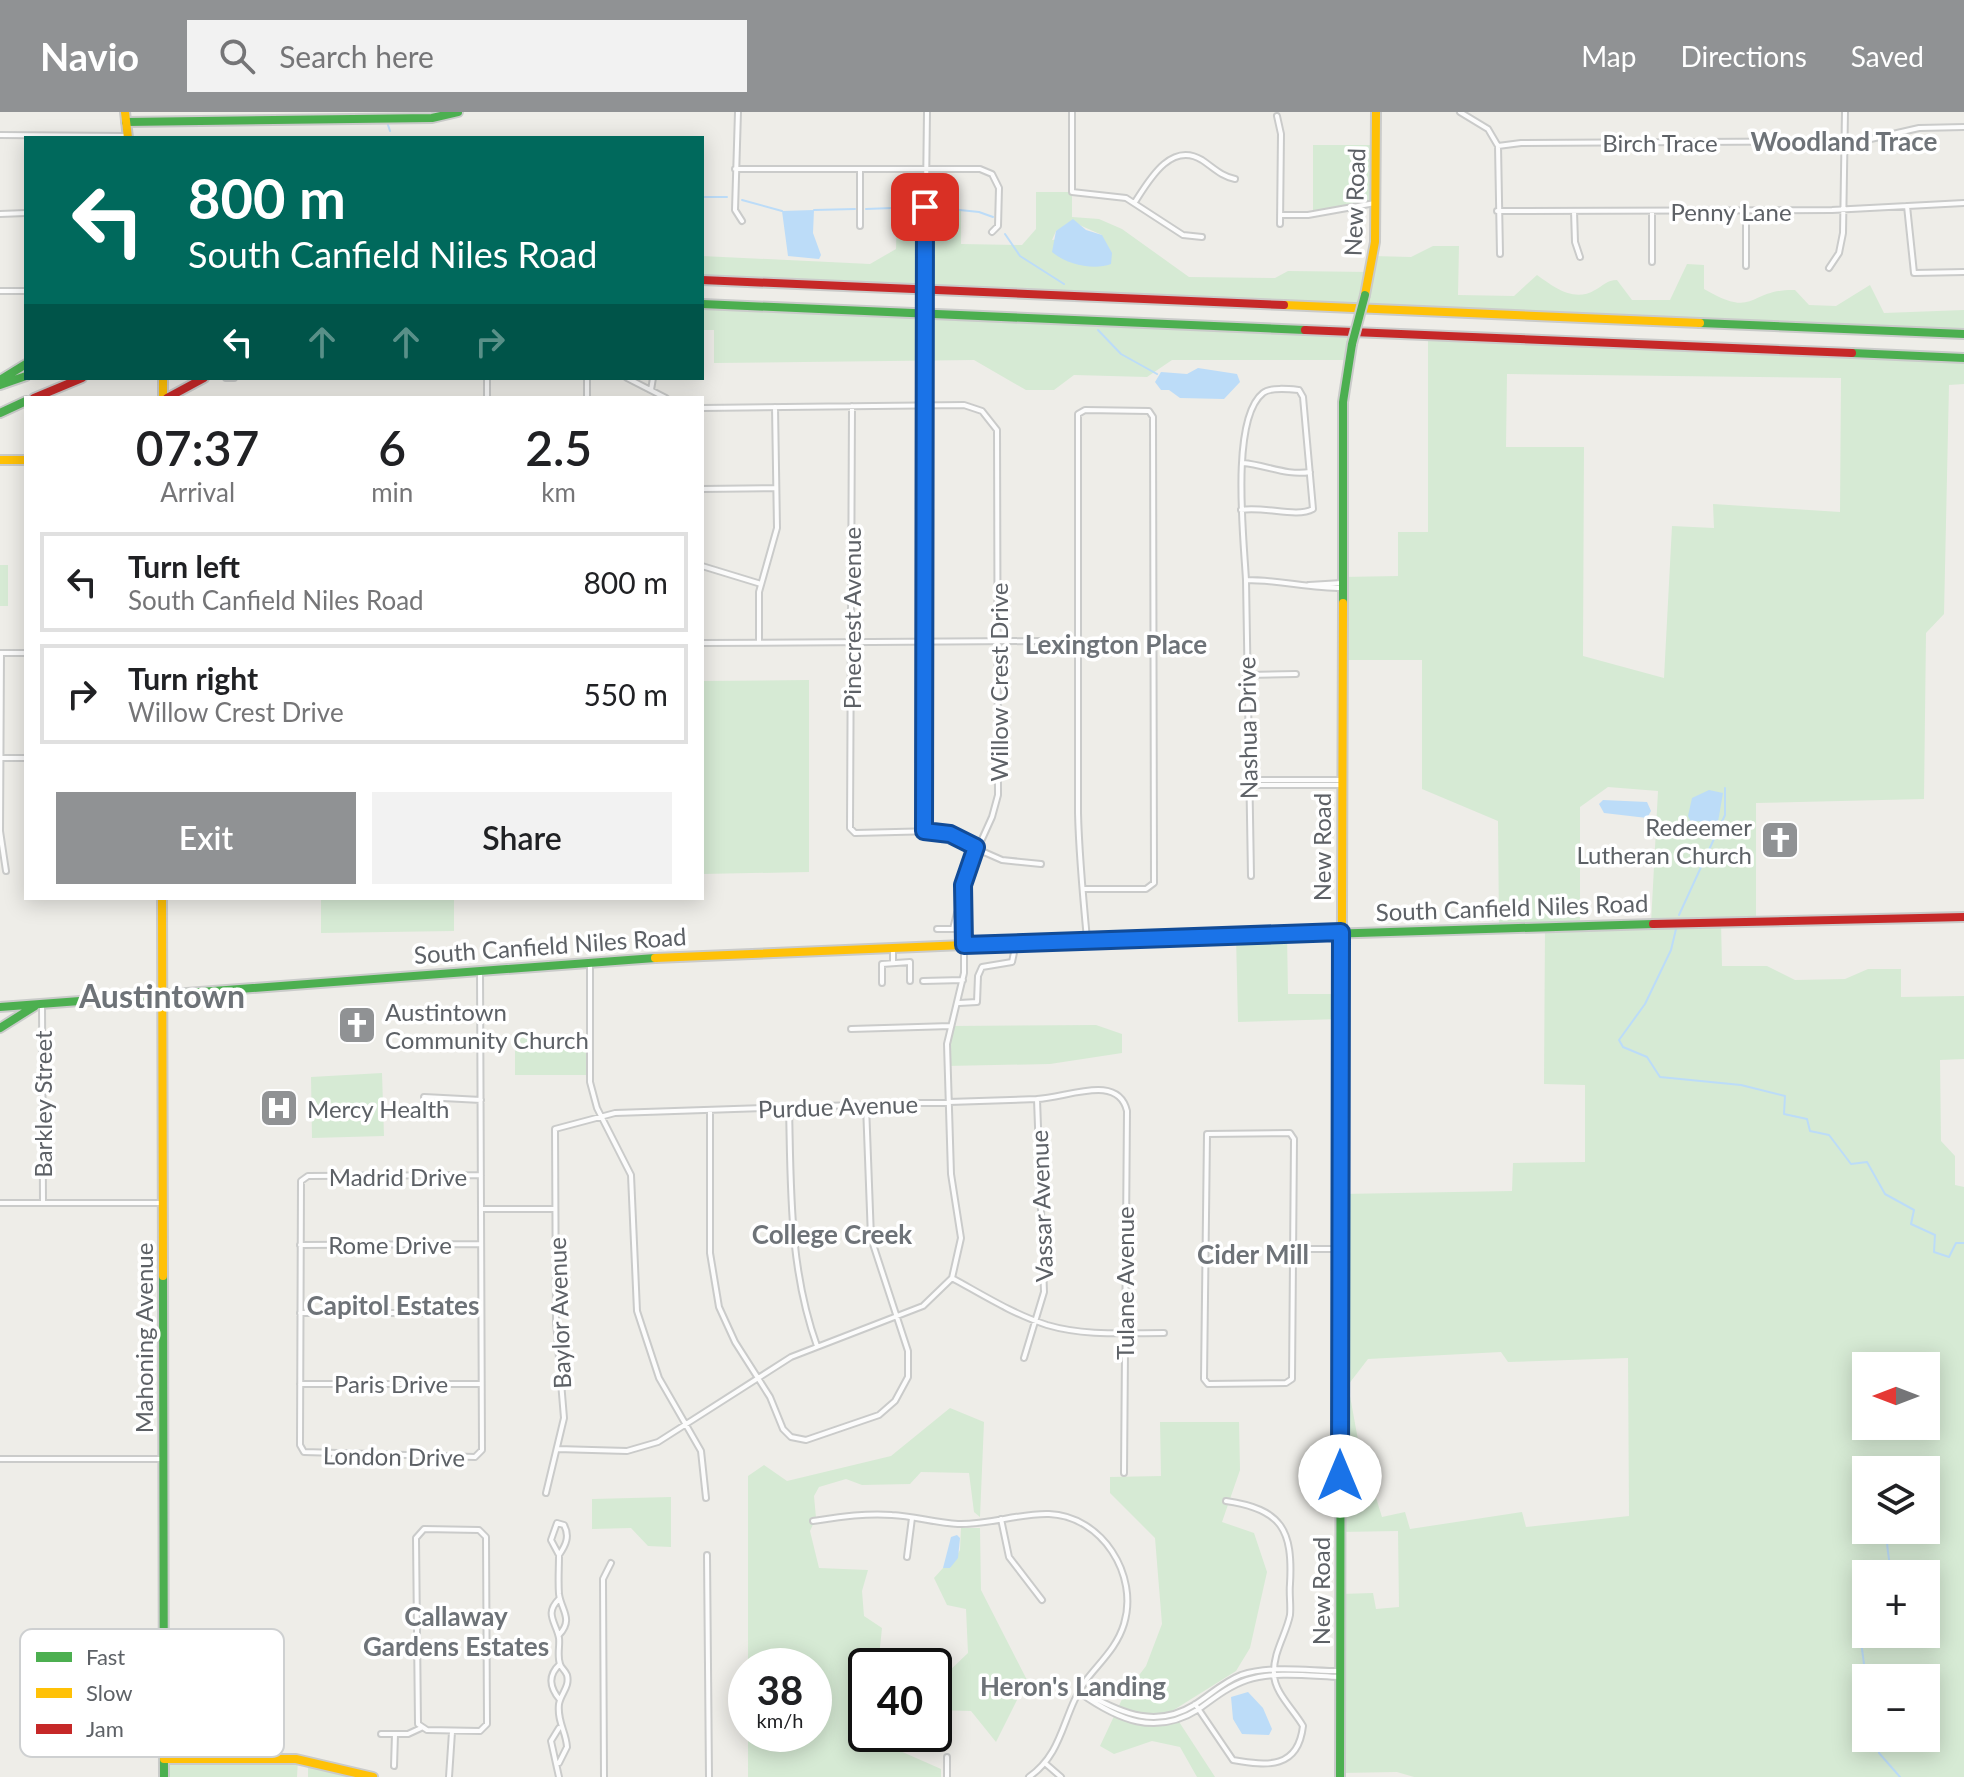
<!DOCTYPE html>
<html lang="en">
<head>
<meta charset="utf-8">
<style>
  :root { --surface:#fff; --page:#f2f2f2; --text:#202124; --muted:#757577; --line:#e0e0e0; --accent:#909294 }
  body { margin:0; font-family:Lato,sans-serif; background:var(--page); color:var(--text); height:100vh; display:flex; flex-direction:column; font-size:30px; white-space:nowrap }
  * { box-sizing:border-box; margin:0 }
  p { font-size:26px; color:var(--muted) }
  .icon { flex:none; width:44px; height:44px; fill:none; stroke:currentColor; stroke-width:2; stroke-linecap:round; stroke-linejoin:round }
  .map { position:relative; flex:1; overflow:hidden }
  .side { position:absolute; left:24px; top:284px; width:680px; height:504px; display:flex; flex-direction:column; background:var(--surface); border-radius:0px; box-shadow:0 4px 20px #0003 }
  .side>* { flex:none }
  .guide { position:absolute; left:24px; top:24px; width:680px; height:244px; border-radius:0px; box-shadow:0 4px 20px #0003; background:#00695c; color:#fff; overflow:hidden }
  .needle { width:52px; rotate:270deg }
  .tools { position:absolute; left:1852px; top:1240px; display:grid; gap:16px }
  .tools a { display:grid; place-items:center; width:88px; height:88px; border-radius:0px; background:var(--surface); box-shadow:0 4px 20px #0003; font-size:40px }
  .speed { position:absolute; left:728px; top:1536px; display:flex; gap:16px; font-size:40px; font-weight:700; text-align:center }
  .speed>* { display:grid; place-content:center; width:104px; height:104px; border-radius:50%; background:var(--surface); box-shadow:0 4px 20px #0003; line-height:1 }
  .speed small { font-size:20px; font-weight:400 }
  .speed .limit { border:4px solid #111; border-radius:12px; background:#fff; color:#111 }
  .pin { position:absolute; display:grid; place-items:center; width:68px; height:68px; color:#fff; margin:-34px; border-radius:16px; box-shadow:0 4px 12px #0006 }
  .me { position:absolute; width:88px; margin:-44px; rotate:0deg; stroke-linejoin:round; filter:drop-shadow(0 0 6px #0008) }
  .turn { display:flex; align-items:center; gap:28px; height:168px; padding:0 32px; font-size:36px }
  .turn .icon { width:104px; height:104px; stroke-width:2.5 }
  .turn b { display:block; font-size:56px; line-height:68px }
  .lanes { display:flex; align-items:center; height:76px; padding:0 32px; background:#0003; justify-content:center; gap:40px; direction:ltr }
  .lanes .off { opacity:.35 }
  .eta { display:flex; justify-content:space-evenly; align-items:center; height:136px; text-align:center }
  .eta b { font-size:48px; font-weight:600; line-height:56px }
  .primary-button { display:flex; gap:16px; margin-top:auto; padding:16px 32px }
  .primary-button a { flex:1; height:92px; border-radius:0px; background:var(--accent); color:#fff; font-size:32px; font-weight:600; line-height:92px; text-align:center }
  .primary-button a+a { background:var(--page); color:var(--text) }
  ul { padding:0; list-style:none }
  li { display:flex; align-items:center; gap:24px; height:100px; margin:0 16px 12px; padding:0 16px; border:4px solid var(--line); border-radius:0px }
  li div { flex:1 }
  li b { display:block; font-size:30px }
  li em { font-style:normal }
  header { display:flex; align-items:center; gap:48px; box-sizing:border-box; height:112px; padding:0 40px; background:var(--accent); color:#fff }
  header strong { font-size:38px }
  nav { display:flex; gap:44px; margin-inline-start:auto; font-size:28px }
  .search { width:560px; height:72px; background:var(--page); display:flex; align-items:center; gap:20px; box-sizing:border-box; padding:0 28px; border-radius:0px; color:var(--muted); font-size:30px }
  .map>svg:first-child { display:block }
</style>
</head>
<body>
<header>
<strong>Navio</strong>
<div class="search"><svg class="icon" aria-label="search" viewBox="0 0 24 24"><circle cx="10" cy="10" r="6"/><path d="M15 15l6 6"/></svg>Search here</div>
<nav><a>Map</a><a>Directions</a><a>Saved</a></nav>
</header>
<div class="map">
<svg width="1964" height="1665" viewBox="0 0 1964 1665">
  <rect width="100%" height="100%" fill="#eeede8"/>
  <path fill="#d6ead4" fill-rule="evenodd" d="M1313 33H1376L1375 91 1313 103Z
    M1036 80H1072V105L1099 107 1122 117 1189 165 1275 166 1288 159 1371 160 1373 144 1411 145 1433 134H1459L1458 183 1514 184 1537 163C1554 175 1574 191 1595 178 1603 174 1607 168 1617 168L1632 188H1670L1687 152 1704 153V177C1757 208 1747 177 1795 178L1809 193 1836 194 1870 173 1884 201 1964 198V222L702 168V144L870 152 896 137 897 96 961 98V132L1022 133 1036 117ZM1075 111 1102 123 1052 128 1056 119Z
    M702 192 1355 219 1347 248H1172L1147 265 1074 263 1054 278H1026L974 248 714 251V218H702Z
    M1428 222 1964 246V272L1949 273 1944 502 1926 521 1924 687 1756 691V808L1721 810 1722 854H1767L1795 868 1845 867 1868 857H1901V885L1964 884V947L1940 948 1941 1029 1955 1044V1073L1964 1075V1665H1414L1397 1660 1340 1661V1482L1373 1481 1376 1497 1399 1495 1398 1419 1340 1420 1341 1082 1512 1079 1513 1051 1585 1050V973L1544 972 1545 815 1499 816 1498 709 1422 677V548H1342V465L1398 464V420H1428ZM1507 262 1841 266 1840 400 1713 392 1714 416 1672 414 1664 566 1583 544 1584 335H1506ZM1608 675 1658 679 1651 811 1580 813V695ZM1501 1240 1508 1250 1628 1246 1629 1404 1526 1415 1522 1400 1410 1417 1405 1400 1382 1405 1358 1328 1348 1273 1368 1247ZM1866 1254H1926V1314H1866ZM1866 1358H1926V1418H1866ZM1866 1462H1926V1522H1866ZM1866 1566H1926V1626H1866Z
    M0 453H8V494H0Z
    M809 568V760L702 762V569Z
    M321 786H454V819L321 821Z
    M1287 822 1288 882H1341V907L1238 910 1236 824Z
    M1096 913 1122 922V941L1050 952 946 954 951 914Z
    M590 922V963H515V924Z
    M382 961 384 1024 312 1026 311 965Z
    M950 1296 984 1310 980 1405 974 1400 969 1361 921 1360 910 1372 862 1373 846 1367 819 1375 814 1384 816 1406 810 1419 819 1456 868 1458 862 1479 864 1504 882 1516 878 1554H866V1622H912L898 1638 941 1657V1665H748V1622H814V1554H748V1364L764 1353 787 1369 891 1344Z
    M1160 1310H1239L1240 1358 1222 1410 1254 1421 1267 1460 1250 1536 1236 1559 1172 1599 1215 1665H1197L1180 1635 1152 1629 1114 1642 1100 1634 1124 1583 1146 1554 1162 1512 1155 1426 1110 1381V1365L1161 1364Z
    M671 1385V1435L648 1434 631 1416 592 1417V1387Z
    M961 1416H980L981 1478 1027 1568 996 1630 971 1599 934 1598V1559L946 1562 968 1541 966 1497 947 1493 934 1466 943 1456H950L960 1438Z
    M164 1647H298L297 1665H164Z
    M308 1647 373 1665H308Z"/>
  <path fill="#bcdcf8" d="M814 98 813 121 821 143 819 147 788 144 782 99Z
    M1073 107 1086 118 1102 123 1112 141 1111 152C1093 159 1066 152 1052 140L1056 119Z
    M1198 256 1237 262 1240 270 1224 287 1180 286 1169 278H1161L1155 270 1161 260 1187 262Z
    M1709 678 1723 681 1718 710 1707 715 1699 709 1691 710 1688 704 1692 686Z
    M1603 688 1647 690 1651 699 1647 706 1604 701 1599 692Z
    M957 1423 960 1426 958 1446 950 1456H943L951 1425Z
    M1248 1580 1263 1596 1272 1617 1269 1623 1242 1622 1233 1607 1231 1585Z"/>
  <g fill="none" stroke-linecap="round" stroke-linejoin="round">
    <path stroke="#bcdcf8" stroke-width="2" d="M388 13 390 19
      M702 85H727
      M742 88 782 99
      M931 95 979 100 993 105
      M866 97 918 95
      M814 98 855 97
      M1005 122 1020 144 1064 172
      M1098 218 1121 242 1157 262
      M1679 803 1725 703V676
      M1676 817 1671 838 1645 892 1619 928 1623 935 1647 945 1660 965 1741 973 1785 984 1784 1002 1807 1007 1810 1019 1829 1023 1851 1052 1867 1050 1885 1082 1914 1098 1911 1112 1935 1123 1934 1140 1949 1145 1956 1131H1964
      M1888 1418C1884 1432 1891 1447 1890 1462
      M1866 1514 1860 1522 1866 1567
      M1879 1626V1641L1900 1665"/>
    <defs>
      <path id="street" d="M738 0 735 98 742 109
        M1072 0V80L1126 86 1183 123 1202 125
        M1460 0 1488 17 1498 34 1500 142
        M1277 4 1281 22 1280 112
        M0 23 128 24
        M1498 34 1521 31 1862 29 1919 16 1964 15
        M735 57H980L992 62 999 76 998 114 992 120
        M860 57V114
        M1135 90C1149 68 1171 29 1202 48 1214 56 1221 64 1235 67
        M1907 94 1914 161 1964 160
        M1746 98V154
        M1497 99 1832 98 1964 91
        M1574 99 1575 130 1580 145
        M0 102 26 101
        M1280 103H1308L1375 91
        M1652 150V99
        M1829 156 1839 141 1843 121 1845 0
        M925 161 927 0
        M0 179H26
        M923 217 924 718
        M226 266H234
        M487 266V286
        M587 266V286
        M627 266 666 286
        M651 278 653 266
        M852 294 850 716 855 721 936 719 1002 748 1041 752
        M1243 351C1266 353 1287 364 1310 360
        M702 377 776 376
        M1241 398C1264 394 1297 406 1313 397L1303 285 1299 278C1289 277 1270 275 1263 281 1230 307 1244 429 1246 468L1251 764
        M702 454 761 472
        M1246 468C1279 468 1309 476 1342 476
        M1309 473 1342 471
        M759 530V480L777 416 775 295
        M702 531 1039 529
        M0 541H26
        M1 541 0 719 6 759
        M1246 563 1296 562
        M0 646H26
        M1248 668H1342
        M1248 673H1342
        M1083 777H1146L1154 771 1153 305 1149 299 1085 298 1078 302V701C1079 743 1083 785 1087 827
        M937 817H953L957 801H963
        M893 836V851
        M590 852V970L597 996 631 1063 637 1199 659 1266 701 1339 706 1386
        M480 858 482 1338 475 1345 304 1340 300 1333 301 1069 308 1064 481 1063
        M923 869 963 868
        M882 871V852L910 850V869
        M959 891 977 890 978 864 982 855 1012 850 1016 831
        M42 892 43 1091
        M851 917 951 914
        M424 985 481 988
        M789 995C791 1077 789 1156 817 1234
        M710 998V1141L719 1195 735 1230 770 1285 783 1317 791 1325 806 1328 879 1303 895 1289 908 1265V1239L871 1126 866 993
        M1290 1021 1294 1027 1292 1267 1286 1271 1208 1272 1204 1267 1207 1022Z
        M0 1091H162
        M481 1097H555
        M300 1133 481 1132
        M1292 1137H1341
        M952 1166C983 1183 1013 1202 1047 1213 1084 1224 1125 1221 1164 1221
        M300 1201H481
        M1024 1246 1044 1180 1037 987
        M300 1272H481
        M557 1337 627 1339 658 1330 791 1245 923 1194 952 1166 961 1126 951 1062 947 932 964 861V767L992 705 998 683 997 318 982 299 964 293 702 296
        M0 1347H163
        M546 1381 564 1306 556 1210 555 1017 615 1001 1037 987C1067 986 1118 961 1127 999L1124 1361
        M1001 1407 1009 1445 1042 1488
        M813 1409C840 1405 865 1401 892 1403 914 1404 936 1411 958 1412 989 1413 1019 1401 1049 1402 1102 1404 1139 1463 1124 1512 1117 1535 1101 1549 1087 1567 1062 1600 1065 1640 1029 1665
        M557 1411 564 1413C570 1424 566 1433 559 1443L551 1428Z
        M424 1417 479 1418 486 1425 487 1612 480 1619 427 1618 418 1612 416 1426Z
        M707 1443 709 1665
        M907 1445 912 1406
        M559 1523C574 1507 561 1498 559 1482 558 1469 559 1456 559 1443
        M1080 1581C1117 1607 1155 1625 1199 1597 1214 1586 1229 1574 1247 1568 1275 1559 1311 1564 1340 1565
        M1085 1584 1089 1583C1123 1602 1157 1616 1194 1593 1210 1583 1223 1570 1241 1563 1271 1553 1309 1559 1340 1559
        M560 1588C550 1576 547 1564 560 1552
        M1195 1592 1233 1648C1268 1654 1298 1657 1303 1614 1294 1598 1274 1580 1274 1562 1273 1540 1286 1523 1290 1503 1291 1493 1289 1482 1290 1472 1293 1418 1282 1397 1226 1389
        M559 1616 551 1629 559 1665
        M381 1622H408L421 1616
        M947 1645V1665
        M559 1651 567 1635C566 1619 557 1610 559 1592 561 1581 570 1575 567 1563 565 1558 561 1556 560 1552 557 1544 560 1534 559 1526 556 1510 544 1502 559 1487
        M1046 1652 1061 1665
        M394 1654 395 1622
        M449 1665 452 1620
        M604 1665 603 1467 611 1451"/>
      <path id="fast" d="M126 10 432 6 458 0
        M702 192 1305 218
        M1700 211 1964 222
        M1852 241 1964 246
        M0 268 26 252
        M0 273 26 264
        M0 301 26 289
        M1343 491V290L1352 232
        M964 833 1653 812
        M0 895 655 846
        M0 916 35 894
        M163 1164 164 1665
        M1340 1665 1341 1100"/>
      <path id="slow" d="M125 0 128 26
        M1365 183 1375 130 1376 0
        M1284 193 1700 211
        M163 266V286
        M0 348H26
        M162 786 163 1164
        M655 846 964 833
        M1341 1100 1343 491
        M164 1647H296L373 1665"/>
      <path id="jam" d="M702 168 1284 193
        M1305 218 1852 241
        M34 286 82 266
        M167 286 204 266
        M1653 812 1964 805"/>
    </defs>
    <use href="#street" stroke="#cacbca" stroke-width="8"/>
    <use href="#fast" stroke="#cacbca" stroke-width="12"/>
    <use href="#slow" stroke="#cacbca" stroke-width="12"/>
    <use href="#jam" stroke="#cacbca" stroke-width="12"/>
    <use href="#street" stroke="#fcfcfc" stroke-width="4"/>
    <use href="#fast" stroke="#4caf50" stroke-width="8"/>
    <use href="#slow" stroke="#ffc107" stroke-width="8"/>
    <use href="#jam" stroke="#c62828" stroke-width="8"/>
    <defs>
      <path id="street-bridge" d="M923 217 925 161"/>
      <path id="fast-bridge" d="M1352 232 1365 183"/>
    </defs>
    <use href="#street-bridge" stroke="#cacbca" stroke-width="8" stroke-linecap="butt"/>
    <use href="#fast-bridge" stroke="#cacbca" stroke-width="12" stroke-linecap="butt"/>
    <use href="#street-bridge" stroke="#fcfcfc" stroke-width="4"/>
    <use href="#fast-bridge" stroke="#4caf50" stroke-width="8"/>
  </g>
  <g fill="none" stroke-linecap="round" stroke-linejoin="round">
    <defs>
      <path id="route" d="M925 95 924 719 950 722 976 735 963 773 964 833 1341 820 1340 1364"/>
    </defs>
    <use href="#route" stroke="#114b97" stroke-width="20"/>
    <use href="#route" stroke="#1a73e8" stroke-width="14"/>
  </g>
  <defs>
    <symbol id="church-square" viewBox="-11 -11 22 22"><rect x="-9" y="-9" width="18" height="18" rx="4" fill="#909294" stroke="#fff"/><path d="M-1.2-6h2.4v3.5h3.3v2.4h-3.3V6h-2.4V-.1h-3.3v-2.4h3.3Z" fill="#fff"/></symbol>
    <symbol id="hospital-square" viewBox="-11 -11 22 22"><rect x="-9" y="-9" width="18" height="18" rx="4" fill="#909294" stroke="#fff"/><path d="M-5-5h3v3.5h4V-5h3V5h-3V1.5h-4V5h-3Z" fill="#fff"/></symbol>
  </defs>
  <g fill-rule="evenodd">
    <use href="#church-square" x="1758" y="706" width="44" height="44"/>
    <use href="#church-square" x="335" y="891" width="44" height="44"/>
    <use href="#hospital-square" x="257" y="974" width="44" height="44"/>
  </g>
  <g text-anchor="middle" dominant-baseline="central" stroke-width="7" stroke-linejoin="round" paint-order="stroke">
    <g font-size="24" fill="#5d6166" stroke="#fff">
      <text x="1660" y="30">Birch Trace</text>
      <text transform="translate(1354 90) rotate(-88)">New Road</text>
      <text x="1731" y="99">Penny Lane</text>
      <text transform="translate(851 506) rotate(-90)">Pinecrest Avenue</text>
      <text transform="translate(998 570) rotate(-90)">Willow Crest Drive</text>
      <text transform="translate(1247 616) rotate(-91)">Nashua Drive</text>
      <text transform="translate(1321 735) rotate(-90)">New Road</text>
      <text transform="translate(1512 795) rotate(-2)">South Canfield Niles Road</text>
      <text transform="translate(550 833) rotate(-4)">South Canfield Niles Road</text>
      <text transform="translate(42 992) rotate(-90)">Barkley Street</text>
      <text transform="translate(838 994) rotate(-2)">Purdue Avenue</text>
      <text x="398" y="1064">Madrid Drive</text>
      <text transform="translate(1041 1094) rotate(-92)">Vassar Avenue</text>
      <text x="390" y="1132">Rome Drive</text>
      <text transform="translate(1124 1171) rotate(-90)">Tulane Avenue</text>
      <text transform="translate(559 1201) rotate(-92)">Baylor Avenue</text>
      <text transform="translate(143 1226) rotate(-90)">Mahoning Avenue</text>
      <text x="391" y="1271">Paris Drive</text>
      <text transform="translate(394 1344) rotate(1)">London Drive</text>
      <text transform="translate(1320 1479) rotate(-90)">New Road</text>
    </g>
    <g font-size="24" fill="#5d6166" stroke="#fff" text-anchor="start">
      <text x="1752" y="714" text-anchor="end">Redeemer<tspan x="1752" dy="28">Lutheran Church</tspan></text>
      <text x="385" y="899">Austintown<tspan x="385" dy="28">Community Church</tspan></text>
      <text x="307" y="996">Mercy Health</text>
    </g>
    <g font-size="26" font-weight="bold" fill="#6e7378" stroke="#fff">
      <text x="1844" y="29">Woodland Trace</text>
      <text x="1116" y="532">Lexington Place</text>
      <text x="832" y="1122">College Creek</text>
      <text x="1253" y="1142">Cider Mill</text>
      <text x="393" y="1193">Capitol Estates</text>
      <text x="456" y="1504">Callaway<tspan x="456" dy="30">Gardens Estates</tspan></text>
      <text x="1073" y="1574">Heron's Landing</text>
    </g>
    <g font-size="32" font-weight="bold" fill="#6e7378" stroke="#fff">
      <text x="162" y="883">Austintown</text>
    </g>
  </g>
  <rect x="20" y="1517" width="264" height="128" rx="12" fill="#fff" stroke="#ced0d1" stroke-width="2"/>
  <rect x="36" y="1540" width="36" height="10" fill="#4caf50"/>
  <rect x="36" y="1576" width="36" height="10" fill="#ffc107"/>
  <rect x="36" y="1612" width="36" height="10" fill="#c62828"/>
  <g font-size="22" fill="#5d6166">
    <text x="86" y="1553">Fast</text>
    <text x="86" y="1589">Slow</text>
    <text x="86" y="1625">Jam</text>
  </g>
</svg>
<div class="tools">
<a><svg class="needle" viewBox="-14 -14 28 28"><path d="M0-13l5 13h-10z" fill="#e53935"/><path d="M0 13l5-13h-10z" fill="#757577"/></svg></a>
<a><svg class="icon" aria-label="layers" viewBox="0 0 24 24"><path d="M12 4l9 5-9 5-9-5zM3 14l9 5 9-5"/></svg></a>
<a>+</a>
<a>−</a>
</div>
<div class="speed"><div>38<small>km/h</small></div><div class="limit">40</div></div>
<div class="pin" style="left:925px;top:95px;background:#d93025"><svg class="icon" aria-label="arrive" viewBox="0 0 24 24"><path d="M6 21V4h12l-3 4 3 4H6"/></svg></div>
<svg class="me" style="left:1340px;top:1364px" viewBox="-20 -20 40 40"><circle r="19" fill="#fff"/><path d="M0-13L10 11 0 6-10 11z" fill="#1a73e8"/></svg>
<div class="guide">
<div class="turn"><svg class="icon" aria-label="left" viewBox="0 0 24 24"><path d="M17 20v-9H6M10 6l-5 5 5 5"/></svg><div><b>800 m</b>South Canfield Niles Road</div></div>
<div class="lanes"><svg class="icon" aria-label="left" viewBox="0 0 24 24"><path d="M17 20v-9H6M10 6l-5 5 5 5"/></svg><svg class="icon off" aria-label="ahead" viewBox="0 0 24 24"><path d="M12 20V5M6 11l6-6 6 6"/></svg><svg class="icon off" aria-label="ahead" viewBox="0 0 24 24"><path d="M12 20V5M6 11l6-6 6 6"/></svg><svg class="icon off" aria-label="right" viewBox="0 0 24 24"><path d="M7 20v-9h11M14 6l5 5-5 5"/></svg></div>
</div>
<section class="side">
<div class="eta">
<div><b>07:37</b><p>Arrival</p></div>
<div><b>6</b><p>min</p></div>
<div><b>2.5</b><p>km</p></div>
</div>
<ul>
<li><svg class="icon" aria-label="left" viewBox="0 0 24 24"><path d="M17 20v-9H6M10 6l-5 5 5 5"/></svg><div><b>Turn left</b><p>South Canfield Niles Road</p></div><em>800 m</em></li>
<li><svg class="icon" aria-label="right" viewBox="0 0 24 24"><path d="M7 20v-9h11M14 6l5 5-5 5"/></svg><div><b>Turn right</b><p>Willow Crest Drive</p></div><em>550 m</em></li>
</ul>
<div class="primary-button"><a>Exit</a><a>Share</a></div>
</section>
</div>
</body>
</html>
